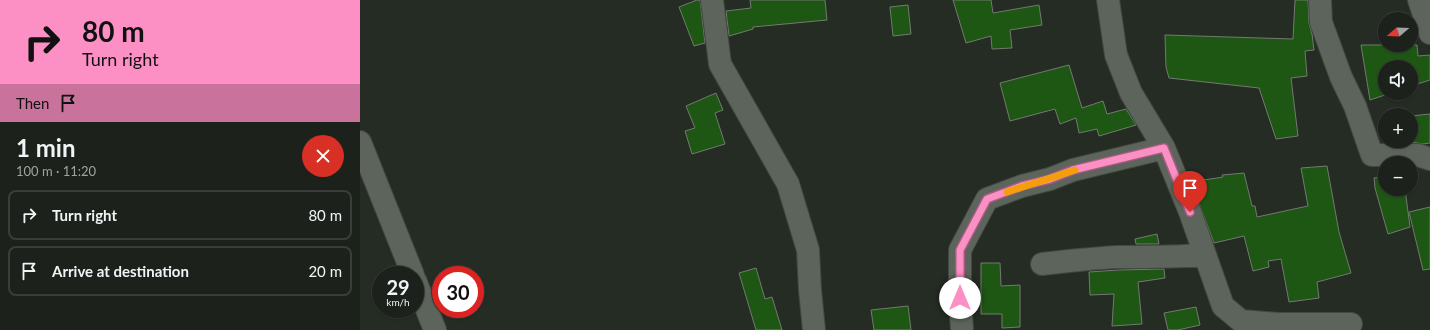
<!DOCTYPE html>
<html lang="en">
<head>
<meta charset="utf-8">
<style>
  :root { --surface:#1c211b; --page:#252924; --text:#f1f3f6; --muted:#a0a3a3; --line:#3a3e3a }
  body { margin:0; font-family:Lato,sans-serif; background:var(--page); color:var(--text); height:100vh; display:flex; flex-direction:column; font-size:15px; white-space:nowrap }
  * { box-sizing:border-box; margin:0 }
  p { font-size:13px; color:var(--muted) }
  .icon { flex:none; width:22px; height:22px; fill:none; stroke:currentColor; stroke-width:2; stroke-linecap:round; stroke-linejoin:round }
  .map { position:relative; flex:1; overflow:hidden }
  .side { display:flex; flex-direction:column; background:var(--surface); width:360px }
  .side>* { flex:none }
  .banner { background:#fc8fc3; color:#111; overflow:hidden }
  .needle { width:26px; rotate:251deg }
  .controls { position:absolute; left:1018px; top:12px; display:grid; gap:8px }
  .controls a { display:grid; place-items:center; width:40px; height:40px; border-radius:50%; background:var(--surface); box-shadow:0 1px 3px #0004,0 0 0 1px var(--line); font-size:20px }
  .speed { position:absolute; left:12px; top:266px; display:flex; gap:8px; font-size:20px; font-weight:700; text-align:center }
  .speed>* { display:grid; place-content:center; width:52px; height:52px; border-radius:50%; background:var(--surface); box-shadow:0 1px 3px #0004,0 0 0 1px var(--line); line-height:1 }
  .speed small { font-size:10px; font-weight:400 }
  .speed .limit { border:6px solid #d22; background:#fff; color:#111 }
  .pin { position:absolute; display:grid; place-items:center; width:34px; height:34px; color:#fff; margin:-41px -17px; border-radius:50% 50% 50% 0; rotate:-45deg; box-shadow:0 0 4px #0007 }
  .pin .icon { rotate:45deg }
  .me { position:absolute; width:44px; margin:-22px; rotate:0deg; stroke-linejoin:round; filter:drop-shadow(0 0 3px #0008) }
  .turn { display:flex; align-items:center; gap:14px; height:84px; padding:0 16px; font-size:18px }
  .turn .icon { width:52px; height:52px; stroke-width:2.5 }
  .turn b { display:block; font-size:28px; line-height:34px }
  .then { display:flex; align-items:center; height:38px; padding:0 16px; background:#0003; gap:8px; font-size:15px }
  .round { display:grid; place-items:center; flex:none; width:42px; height:42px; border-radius:21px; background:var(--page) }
  .head { display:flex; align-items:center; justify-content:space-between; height:68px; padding:0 16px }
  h1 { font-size:24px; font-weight:700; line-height:30px }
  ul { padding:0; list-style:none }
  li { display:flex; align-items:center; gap:12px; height:50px; margin:0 8px 6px; padding:0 8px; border:2px solid var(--line); border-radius:8px }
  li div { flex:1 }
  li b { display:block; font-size:15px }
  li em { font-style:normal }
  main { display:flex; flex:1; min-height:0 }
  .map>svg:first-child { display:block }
</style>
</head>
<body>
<main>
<section class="side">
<div class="banner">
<div class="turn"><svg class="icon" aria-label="right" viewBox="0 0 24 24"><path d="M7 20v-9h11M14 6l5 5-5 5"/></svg><div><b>80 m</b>Turn right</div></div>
<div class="then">Then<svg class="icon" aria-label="arrive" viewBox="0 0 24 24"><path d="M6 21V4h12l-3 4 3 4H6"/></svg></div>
</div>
<div class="head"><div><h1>1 min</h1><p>100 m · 11:20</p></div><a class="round" style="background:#d93025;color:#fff"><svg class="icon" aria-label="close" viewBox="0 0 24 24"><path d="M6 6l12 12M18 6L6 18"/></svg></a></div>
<ul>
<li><svg class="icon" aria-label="right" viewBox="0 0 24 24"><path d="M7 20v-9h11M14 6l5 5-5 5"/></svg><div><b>Turn right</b></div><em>80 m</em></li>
<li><svg class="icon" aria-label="arrive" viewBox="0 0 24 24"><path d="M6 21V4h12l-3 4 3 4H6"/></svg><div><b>Arrive at destination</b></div><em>20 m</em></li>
</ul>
</section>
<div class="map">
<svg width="1070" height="330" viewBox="0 0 1070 330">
  <rect width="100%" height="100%" fill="#252c24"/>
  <path fill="#1e5614" stroke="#727a70" d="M337 0H340L345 43 334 46 319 7Z
    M390 0H465L467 20 393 27V29L369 36 366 11 391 8Z
    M593 0H631L633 13 679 5 682 25 650 30 652 48 632 49 631 36 606 43Z
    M935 0H948L949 23 952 34 954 50 945 51 947 76 931 78 938 136 916 139 899 88 809 78 806 67 805 35 933 39Z
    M548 5 551 34 533 36 530 7Z
    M1001 45H1057L1058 56 1070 55V80L1051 86V67H1025V93H1031L1010 100Z
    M709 65 722 108 743 101 747 114 766 109 776 125 739 136 737 129 719 133 716 118 700 124 695 109 650 121 640 83Z
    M356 93 363 110 355 113 365 144 332 154 325 131 335 128 326 106Z
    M1070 114V143L1063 144 1051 142V116Z
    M967 166 979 232 991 273 957 282 959 298 929 302 921 259 908 261 909 267 893 271 884 236 854 243 831 182 863 177 862 175 884 173 892 206H895L897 217 948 206 941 168Z
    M1022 168H1025V189H1045L1050 227 1028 234 1015 188 1014 178 1023 177Z
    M1070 207V269L1063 270 1049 212Z
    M797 234 799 244H776L775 239Z
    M621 263H640L641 286 660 285V327L642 328V314H621Z
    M396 268 405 299 412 297 422 330H396L379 273Z
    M804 269 805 278 778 282 782 324 752 326 754 294 730 295 729 272 759 270Z
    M548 306 551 330H514L511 310Z
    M836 307 840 325 818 330H808L804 313Z"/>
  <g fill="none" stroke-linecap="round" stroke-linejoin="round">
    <defs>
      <path id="minor" d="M352 0 360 64 428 184 448 250 450 290 454 330
        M748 0 756 55 771 93 804 148 830 212 863 306 881 321 918 324H991
        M960 0 961 22 981 77 995 106 1012 155H1058L1070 159
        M1059 0 1070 33
        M682 264C708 261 733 258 759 257 789 257 816 257 845 255
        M602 330 600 298V250L627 199 662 186 690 179 713 170 804 148"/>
      <path id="tertiary" d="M0 142 53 275
        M55 280 75 330"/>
    </defs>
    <use href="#minor" stroke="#434942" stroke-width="24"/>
    <use href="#tertiary" stroke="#434942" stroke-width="24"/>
    <use href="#minor" stroke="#5d645b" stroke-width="22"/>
    <use href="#tertiary" stroke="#5d645b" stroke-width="22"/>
  </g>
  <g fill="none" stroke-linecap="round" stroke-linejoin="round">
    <defs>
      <path id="route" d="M600 298V250L627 199 662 186 690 179 713 170 804 148 830 212"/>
    </defs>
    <use href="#route" stroke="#a45d7f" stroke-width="10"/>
    <use href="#route" stroke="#fc8fc3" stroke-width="7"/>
    <path stroke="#f59e0b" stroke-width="7" d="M647 192 715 170"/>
  </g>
</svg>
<div class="controls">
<a><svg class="needle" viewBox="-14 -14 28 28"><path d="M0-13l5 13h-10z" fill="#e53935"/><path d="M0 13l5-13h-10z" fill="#a0a3a3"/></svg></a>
<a><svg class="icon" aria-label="sound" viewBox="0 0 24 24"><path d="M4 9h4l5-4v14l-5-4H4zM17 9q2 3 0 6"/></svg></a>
<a>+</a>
<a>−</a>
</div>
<div class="speed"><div>29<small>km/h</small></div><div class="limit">30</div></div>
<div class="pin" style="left:830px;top:212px;background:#d93025"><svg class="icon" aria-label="arrive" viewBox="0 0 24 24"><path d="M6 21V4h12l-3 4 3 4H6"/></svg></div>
<svg class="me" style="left:600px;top:298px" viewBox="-20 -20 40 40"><circle r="19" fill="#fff"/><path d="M0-13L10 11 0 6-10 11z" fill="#fc8fc3"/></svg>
</div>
</main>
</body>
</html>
